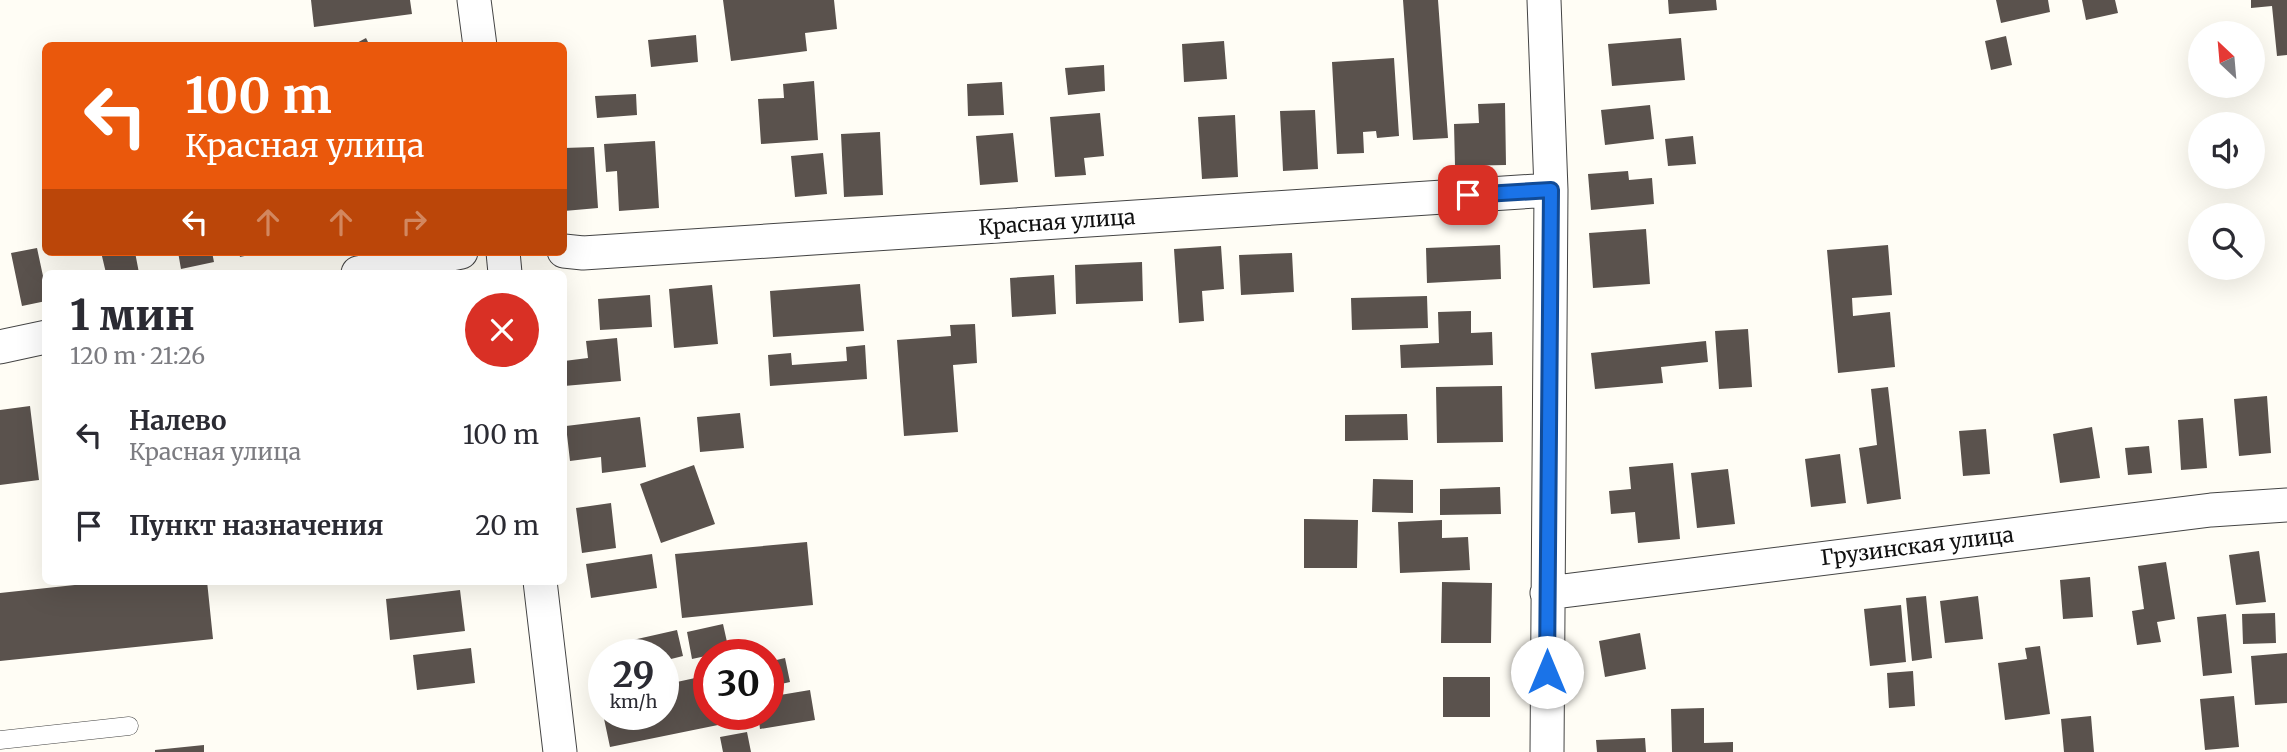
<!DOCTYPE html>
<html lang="ru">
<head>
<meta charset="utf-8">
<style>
  :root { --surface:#fff; --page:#f2f2f3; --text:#2b2b33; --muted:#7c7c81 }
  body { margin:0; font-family:Merriweather,serif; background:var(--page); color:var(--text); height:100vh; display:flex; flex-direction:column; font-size:26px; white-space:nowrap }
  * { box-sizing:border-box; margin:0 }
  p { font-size:23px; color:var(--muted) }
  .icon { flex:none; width:38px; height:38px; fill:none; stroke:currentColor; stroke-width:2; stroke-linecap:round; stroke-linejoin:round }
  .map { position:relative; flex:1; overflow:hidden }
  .side { position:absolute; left:42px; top:270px; width:525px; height:315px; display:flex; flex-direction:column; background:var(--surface); border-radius:10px; box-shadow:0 7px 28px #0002 }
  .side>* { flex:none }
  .banner { position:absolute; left:42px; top:42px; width:525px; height:214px; border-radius:10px; box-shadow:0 7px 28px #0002; background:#ea580c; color:#fff; overflow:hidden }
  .needle { width:46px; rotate:334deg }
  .buttons { position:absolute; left:2188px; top:21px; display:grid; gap:14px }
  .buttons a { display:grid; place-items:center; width:77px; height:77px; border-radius:50%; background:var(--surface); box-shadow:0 7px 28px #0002; font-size:35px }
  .speed { position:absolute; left:588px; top:639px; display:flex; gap:14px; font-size:35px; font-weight:700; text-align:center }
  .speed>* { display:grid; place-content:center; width:91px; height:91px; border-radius:50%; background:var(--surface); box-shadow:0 7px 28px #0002; line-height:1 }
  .speed small { font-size:18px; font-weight:400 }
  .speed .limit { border:10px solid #d22; background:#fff; color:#111 }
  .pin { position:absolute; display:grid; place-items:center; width:60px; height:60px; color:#fff; margin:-30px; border-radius:14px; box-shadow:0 4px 10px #0006 }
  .me { position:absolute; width:77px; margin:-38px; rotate:0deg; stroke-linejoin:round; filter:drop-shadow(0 0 5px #0008) }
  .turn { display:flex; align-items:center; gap:24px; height:147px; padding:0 28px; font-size:32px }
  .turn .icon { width:91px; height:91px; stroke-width:2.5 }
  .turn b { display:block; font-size:49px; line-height:60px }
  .lanes { display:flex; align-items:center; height:66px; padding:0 28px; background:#0003; justify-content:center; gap:35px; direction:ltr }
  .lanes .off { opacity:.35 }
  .round { display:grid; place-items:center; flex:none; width:74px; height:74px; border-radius:37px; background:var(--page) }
  .head { display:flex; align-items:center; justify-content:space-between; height:119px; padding:0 28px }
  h1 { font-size:42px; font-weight:800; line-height:52px }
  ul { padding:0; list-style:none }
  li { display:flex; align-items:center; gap:21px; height:91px; padding:0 28px }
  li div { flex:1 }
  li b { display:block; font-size:26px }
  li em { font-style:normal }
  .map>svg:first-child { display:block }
</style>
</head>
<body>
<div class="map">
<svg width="2287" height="752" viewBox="0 0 2287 752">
  <rect width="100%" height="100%" fill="#fffdf5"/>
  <path fill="#5a524d" d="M311 0H410L412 14 314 27Z
    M723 0H834L837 29 805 33 807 51 731 61Z
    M1403 0H1438L1448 138 1413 140Z
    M1668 0H1716L1717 10 1669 14Z
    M1996 0H2048L2050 12 2001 23Z
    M2082 0H2115L2118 13 2086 20Z
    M2251 0H2287V55L2277 56 2272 6 2251 8Z
    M696 35 698 62 651 67 648 40Z
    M2006 36 2012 65 1991 70 1985 41Z
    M366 38 370 46H351Z
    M1681 38 1685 80 1612 86 1608 44Z
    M1224 41 1227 79 1184 82 1182 44Z
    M1394 58 1399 136 1377 138 1376 131 1363 132 1364 153 1337 154 1332 62Z
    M1104 65 1105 91 1068 95 1065 68Z
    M814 81 818 140 761 144 758 99 784 98 783 84Z
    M1002 82 1004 115 968 116 967 84Z
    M636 94 637 115 597 118 595 96Z
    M1505 103 1506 165 1455 166 1454 124 1479 123 1478 104Z
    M1650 105 1654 139 1605 145 1601 110Z
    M1315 110 1318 169 1283 171 1280 111Z
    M1100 113 1104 156 1084 158 1086 175 1055 177 1050 117Z
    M1235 115 1238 177 1202 179 1198 117Z
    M880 132 883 195 844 197 841 134Z
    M1013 133 1018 182 980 185 976 136Z
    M1693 136 1696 164 1668 166 1665 139Z
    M655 141 659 208 619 211 617 171 606 172 604 144Z
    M594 147 598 208 564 211V148Z
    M823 153 827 194 795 197 791 156Z
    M1628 171 1629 180 1652 178 1654 204 1591 210 1588 174Z
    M1646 229 1650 284 1593 288 1589 233Z
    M1500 245 1501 279 1427 283 1426 248Z
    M1888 245 1892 295 1852 298 1853 316 1890 312 1895 367 1838 373 1827 250Z
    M1221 246 1224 289 1202 291 1204 321 1179 323 1174 249Z
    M37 248 46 290V301L22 306 11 253Z
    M101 252H135L139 273H106Z
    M178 252H212L214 262 181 269Z
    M239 252H258V253L240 257Z
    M1292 253 1294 292 1241 295 1239 255Z
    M1142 262 1143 301 1076 304 1075 265Z
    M1054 275 1056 314 1012 317 1010 278Z
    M860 284 864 331 773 337 770 291Z
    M712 285 718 344 674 348 669 289Z
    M650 295 652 327 600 330 598 299Z
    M1427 296 1428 328 1352 330 1351 298Z
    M1471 311V333L1492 332 1493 365 1401 368 1400 345 1439 343 1438 312Z
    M975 324 977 363 953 365 958 432 904 436 897 340 951 336 950 325Z
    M1748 329 1752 387 1719 389 1715 331Z
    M617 338 621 381 564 386V361L588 358 586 341Z
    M1706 341 1708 362 1661 367 1663 383 1595 389 1591 353Z
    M865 345 867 379 770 386 768 355 791 353 792 365 847 361 846 347Z
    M1502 386 1503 442 1437 443 1436 387Z
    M1888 387 1901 499 1867 504 1859 448 1877 445 1871 389Z
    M2267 396 2271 453 2239 456 2234 399Z
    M30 406 39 480 0 485V410Z
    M740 413 744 448 700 452 697 417Z
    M1407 414 1408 440 1345 441V415Z
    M640 417 646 467 602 473 601 457 570 461 566 426Z
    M2203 418 2207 468 2181 470 2178 420Z
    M2092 427 2100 478 2060 483 2053 434Z
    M1986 429 1990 474 1963 476 1959 431Z
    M2149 446 2152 473 2128 475 2125 448Z
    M1840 454 1846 503 1811 507 1805 459Z
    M1673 463 1680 539 1638 543 1635 512 1611 514 1609 491 1631 489 1629 467Z
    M694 465 715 524 661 543 640 484Z
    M1728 469 1735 524 1697 528 1691 473Z
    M1373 479 1413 480V513L1372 512Z
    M1500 487 1501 514 1440 515V489Z
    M611 503 616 548 582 553 576 508Z
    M1304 519 1358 520 1357 568H1304Z
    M1442 520V538L1468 537 1470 570 1400 573 1398 522Z
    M807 542 813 605 682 618 675 554Z
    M2259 551 2266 602 2236 605 2229 555Z
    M652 554 657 588 591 598 586 564Z
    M2166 562 2175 619 2157 622 2161 642 2137 645 2132 611 2144 609 2138 566Z
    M2090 577 2093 617 2063 619 2060 580Z
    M112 581H207L213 639 0 661V593Z
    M1442 582 1492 583 1491 643H1441Z
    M460 590 465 631 390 640 386 599Z
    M1926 596 1932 658 1912 661 1906 598Z
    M1978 596 1983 639 1945 643 1940 601Z
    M1901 605 1906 662 1870 666 1864 609Z
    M2275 613 2276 643 2243 644 2242 614Z
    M2226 614 2232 673 2203 676 2197 617Z
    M723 624 729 651 692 659 687 632Z
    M677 630 683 656 663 661V654H618L615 644Z
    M1640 633 1646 669 1605 677 1599 641Z
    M2040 646 2050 714 2005 720 1998 663 2027 659 2025 648Z
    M471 648 475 683 417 690 413 655Z
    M2287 653V703L2255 705 2251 656Z
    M785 658 790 682 768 687V662Z
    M1913 671 1915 706 1889 708 1887 673Z
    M709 675V714H716L718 725 610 747 603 714H663V685Z
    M1443 677H1490V717H1443Z
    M810 690 815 720 760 729 758 714H768V697Z
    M2234 696 2239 747 2205 750 2200 699Z
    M1704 708V743L1733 742V752H1672L1671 709Z
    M2091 716 2094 752H2064L2061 719Z
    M747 732 751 752H723L720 737Z
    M1645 738 1646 752H1597L1596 740Z
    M204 745V752H155V750Z"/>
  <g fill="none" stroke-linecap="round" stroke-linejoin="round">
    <defs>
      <path id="service" d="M0 740 129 726"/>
      <path id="minor" d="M474 0 480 46
        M1544 0 1551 190 1547 752
        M564 251 583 253 1551 190
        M503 252 505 273
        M358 273 461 252
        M0 347 46 337
        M540 581 560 752
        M1547 593 2211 510 2287 505"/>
    </defs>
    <use href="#service" stroke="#444" stroke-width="19"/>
    <use href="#minor" stroke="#444" stroke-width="35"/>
    <use href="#service" stroke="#fff" stroke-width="18"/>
    <use href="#minor" stroke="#fff" stroke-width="33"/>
  </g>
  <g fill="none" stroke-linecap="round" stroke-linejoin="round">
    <defs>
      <path id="route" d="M1468 195 1551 190 1547 672"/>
    </defs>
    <use href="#route" stroke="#114b97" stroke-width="18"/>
    <use href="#route" stroke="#1a73e8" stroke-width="12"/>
  </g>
  <g text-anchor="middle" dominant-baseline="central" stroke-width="7" stroke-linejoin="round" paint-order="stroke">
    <g font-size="21" fill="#111" stroke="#fff">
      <text transform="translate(1057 222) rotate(-4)">Красная улица</text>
      <text transform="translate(1917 546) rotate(-7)">Грузинская улица</text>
    </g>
  </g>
</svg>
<div class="buttons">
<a><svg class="needle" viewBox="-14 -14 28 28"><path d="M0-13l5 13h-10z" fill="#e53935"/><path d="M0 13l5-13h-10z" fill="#7c7c81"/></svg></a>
<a><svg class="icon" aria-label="sound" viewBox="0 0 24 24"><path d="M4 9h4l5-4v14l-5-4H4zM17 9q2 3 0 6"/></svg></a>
<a><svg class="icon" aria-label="search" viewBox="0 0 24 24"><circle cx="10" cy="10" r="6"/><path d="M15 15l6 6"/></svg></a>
</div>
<div class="speed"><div>29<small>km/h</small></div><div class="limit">30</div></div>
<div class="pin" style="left:1468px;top:195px;background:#d93025"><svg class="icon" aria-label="arrive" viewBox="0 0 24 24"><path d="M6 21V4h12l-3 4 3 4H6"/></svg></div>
<svg class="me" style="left:1547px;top:672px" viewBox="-20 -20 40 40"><circle r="19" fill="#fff"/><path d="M0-13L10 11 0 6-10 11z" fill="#1a73e8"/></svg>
<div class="banner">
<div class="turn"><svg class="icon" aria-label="left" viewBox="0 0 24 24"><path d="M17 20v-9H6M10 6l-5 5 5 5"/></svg><div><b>100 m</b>Красная улица</div></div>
<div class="lanes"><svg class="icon" aria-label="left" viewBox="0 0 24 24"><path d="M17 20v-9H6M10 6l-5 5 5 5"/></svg><svg class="icon off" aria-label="ahead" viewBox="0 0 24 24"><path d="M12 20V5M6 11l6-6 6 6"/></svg><svg class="icon off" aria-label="ahead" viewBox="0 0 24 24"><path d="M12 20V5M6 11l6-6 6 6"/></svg><svg class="icon off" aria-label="right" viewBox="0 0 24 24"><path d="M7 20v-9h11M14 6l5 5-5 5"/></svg></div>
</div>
<section class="side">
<div class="head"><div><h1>1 мин</h1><p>120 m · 21:26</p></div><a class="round" style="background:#d93025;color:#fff"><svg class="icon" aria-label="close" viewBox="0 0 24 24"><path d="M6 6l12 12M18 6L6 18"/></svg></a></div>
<ul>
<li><svg class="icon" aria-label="left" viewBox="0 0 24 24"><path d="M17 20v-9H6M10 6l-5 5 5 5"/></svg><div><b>Налево</b><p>Красная улица</p></div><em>100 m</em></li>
<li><svg class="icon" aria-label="arrive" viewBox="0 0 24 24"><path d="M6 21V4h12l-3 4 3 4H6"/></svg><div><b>Пункт назначения</b></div><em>20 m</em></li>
</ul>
</section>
</div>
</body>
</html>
